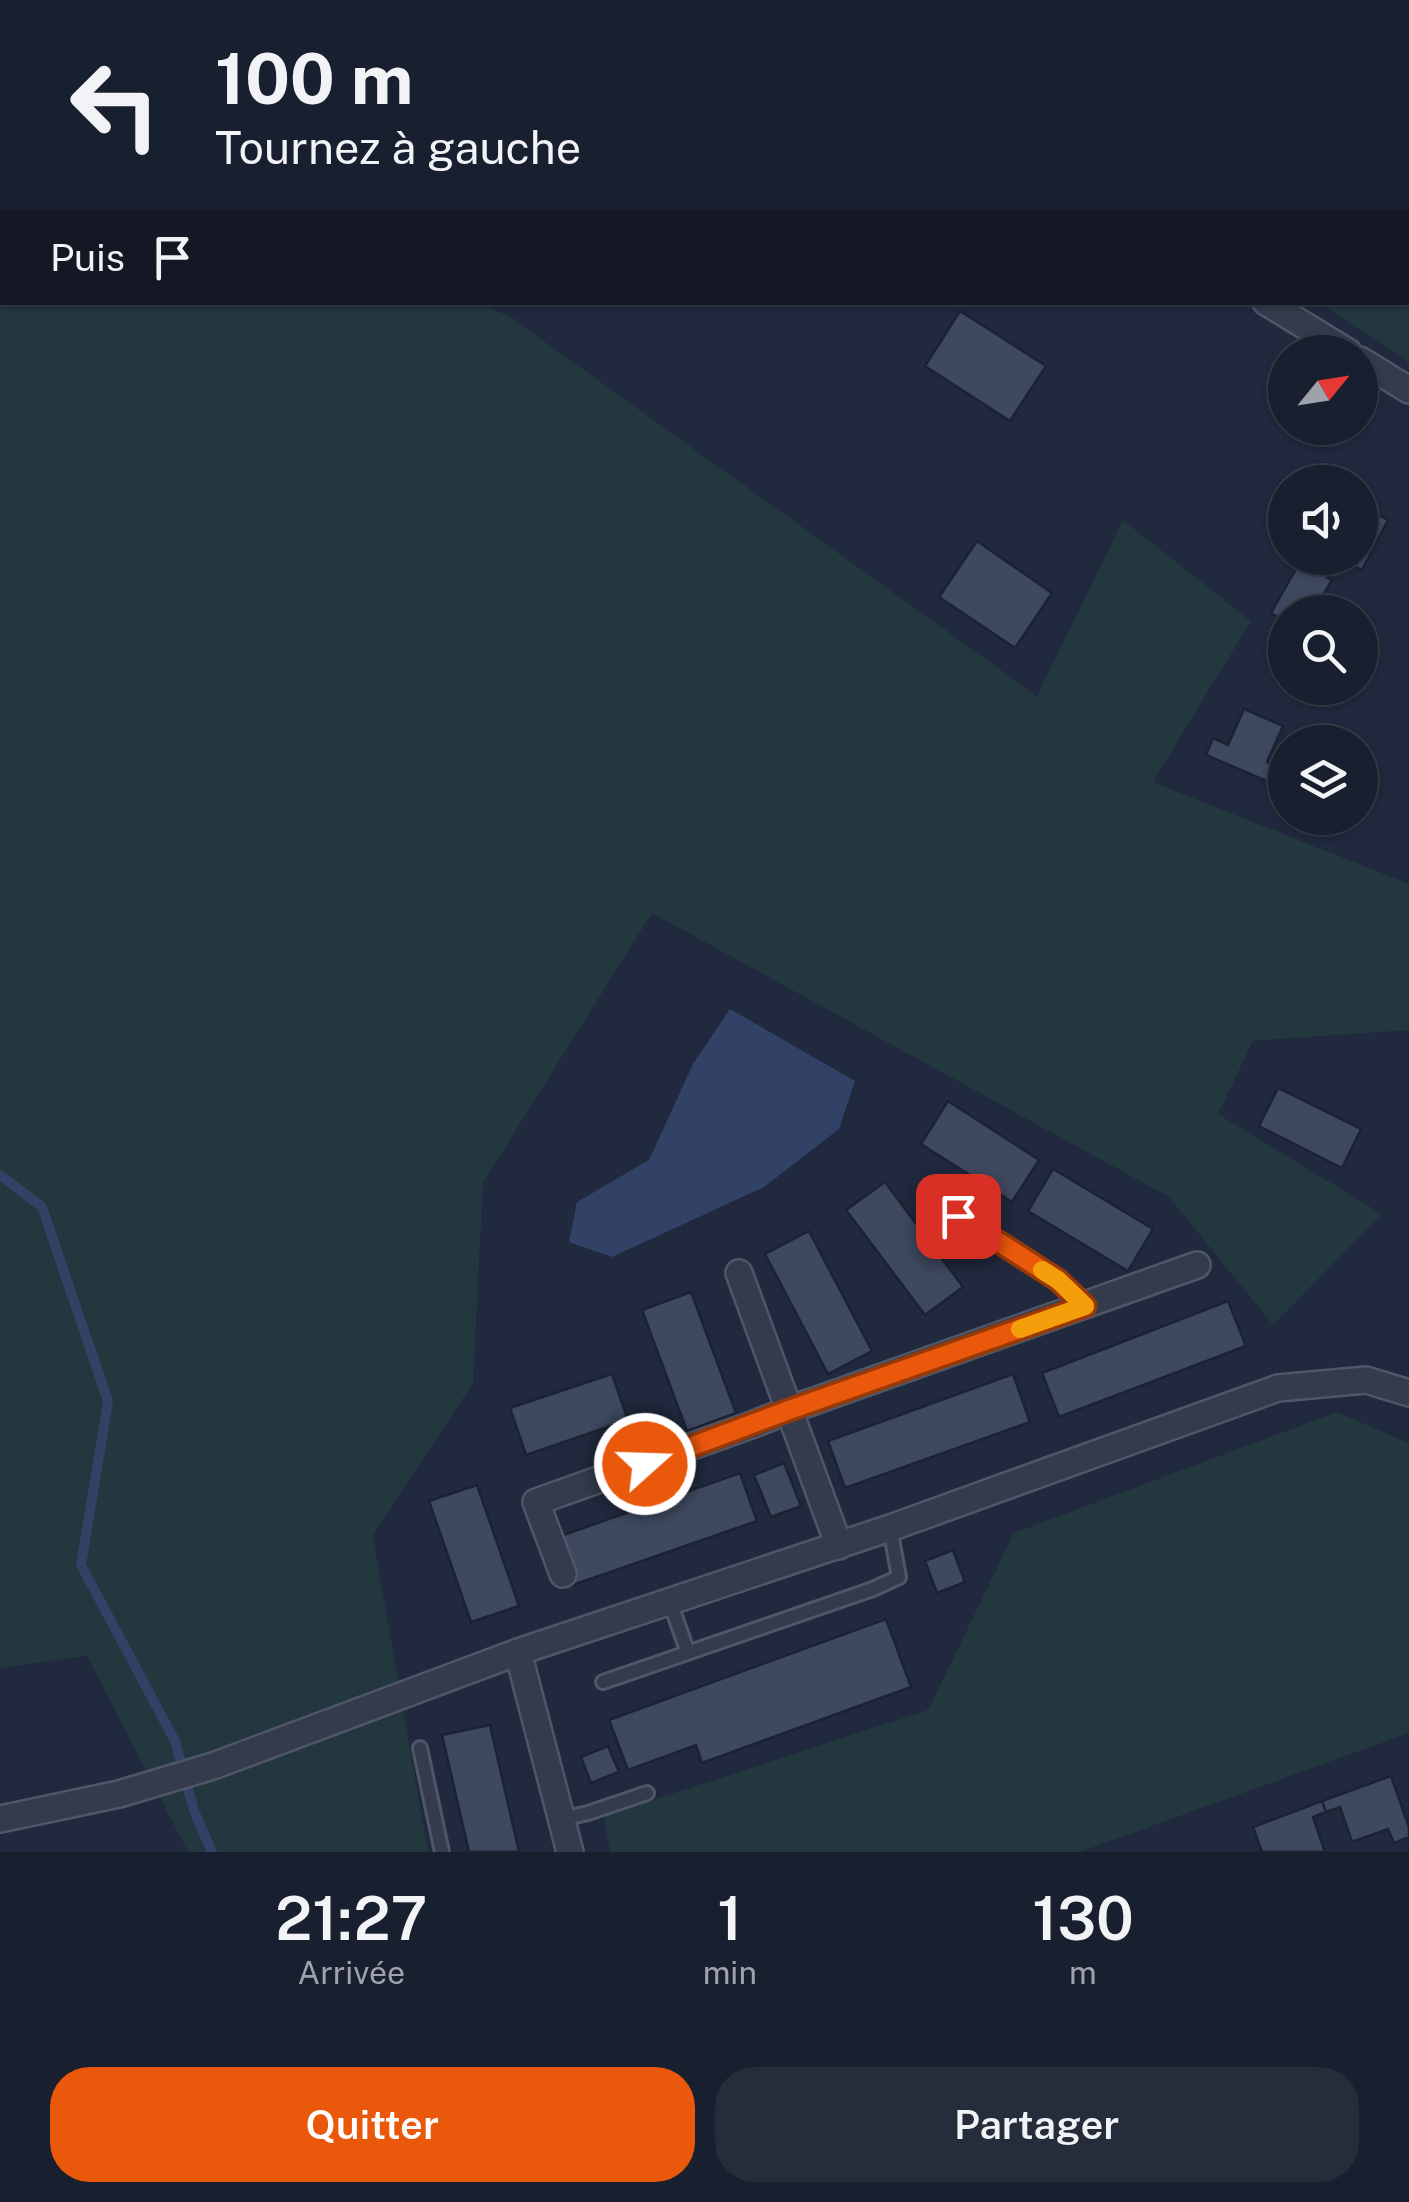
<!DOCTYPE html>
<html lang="fr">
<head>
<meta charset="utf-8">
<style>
  :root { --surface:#181f2e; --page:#252c3a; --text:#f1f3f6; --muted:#9fa2aa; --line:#363d4a; --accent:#ea580c }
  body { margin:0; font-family:"Public Sans",sans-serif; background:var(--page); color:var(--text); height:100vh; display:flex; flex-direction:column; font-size:38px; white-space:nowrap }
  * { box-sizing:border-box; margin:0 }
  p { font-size:32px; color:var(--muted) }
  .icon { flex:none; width:55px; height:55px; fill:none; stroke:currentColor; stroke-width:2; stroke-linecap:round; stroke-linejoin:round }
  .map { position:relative; height:1852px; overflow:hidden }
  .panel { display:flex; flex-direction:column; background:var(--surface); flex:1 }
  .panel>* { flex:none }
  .top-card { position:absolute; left:0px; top:0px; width:1410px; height:305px; box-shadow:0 2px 8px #0004,0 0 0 2px var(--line); background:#181f2e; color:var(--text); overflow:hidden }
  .needle { width:65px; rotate:60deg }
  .tools { position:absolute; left:1268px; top:335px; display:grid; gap:20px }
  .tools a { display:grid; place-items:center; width:110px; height:110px; border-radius:50%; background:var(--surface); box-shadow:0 2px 8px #0004,0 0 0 2px var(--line); font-size:50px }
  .pin { position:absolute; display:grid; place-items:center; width:85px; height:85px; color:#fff; margin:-42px; border-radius:20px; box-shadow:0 5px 15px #0006 }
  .me { position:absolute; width:110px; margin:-55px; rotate:70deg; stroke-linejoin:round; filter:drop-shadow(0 0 8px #0008) }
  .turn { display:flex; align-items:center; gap:35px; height:210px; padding:0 50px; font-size:45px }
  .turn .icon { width:130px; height:130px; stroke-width:2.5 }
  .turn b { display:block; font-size:70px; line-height:85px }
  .then { display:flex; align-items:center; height:95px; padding:0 50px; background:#0003; gap:20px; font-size:38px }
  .eta { display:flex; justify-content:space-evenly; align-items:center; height:170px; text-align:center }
  .eta b { font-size:60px; font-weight:600; line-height:70px }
  .button { display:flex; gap:20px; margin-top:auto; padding:20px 50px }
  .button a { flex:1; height:115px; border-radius:40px; background:var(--accent); color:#fff; font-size:40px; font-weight:600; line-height:115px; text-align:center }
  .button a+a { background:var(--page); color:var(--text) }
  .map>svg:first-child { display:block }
</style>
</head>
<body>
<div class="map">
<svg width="1409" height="1852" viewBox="0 0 1409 1852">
  <rect width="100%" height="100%" fill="#20293d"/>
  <path fill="#22373e" d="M0 0H307V2H2V302L477 303 509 316 1037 696 1123 520 1251 621 1153 782 1409 884V1030L1253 1041 1218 1114 1382 1214 1273 1325 1169 1197 652 913 483 1183 473 1383 373 1536 428 1852H188L87 1656 0 1668Z
    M1288 0H1409V362L1319 303 1408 302V2H1284Z
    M1337 1412 1409 1443V1733L1080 1852H610L604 1816 928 1710 1014 1533Z"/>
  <path fill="#314266" d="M730 1009 855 1081 839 1129 764 1187 612 1257 569 1242 577 1202 649 1160 693 1064Z"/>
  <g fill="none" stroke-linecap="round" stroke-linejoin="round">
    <path stroke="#314266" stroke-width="10" d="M189 2 191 0
      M0 295 2 294
      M0 1175 42 1207 108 1401 81 1565 175 1741 194 1811 212 1852"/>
  </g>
  <path fill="#3e485f" stroke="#1b2333" stroke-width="2.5" d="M960 311 1046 366 1010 421 925 366Z
    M1360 505 1388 520 1362 570 1338 558H1360Z
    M977 541 1052 593 1015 648 939 597Z
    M1300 562 1332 580 1313 612H1285V621L1271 613Z
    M1244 709 1283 726 1267 762 1283 769 1276 785 1206 755 1213 738 1228 745Z
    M1278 1088 1361 1129 1342 1168 1259 1126Z
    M948 1101 1039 1160 1012 1202 921 1144Z
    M1053 1169 1153 1229 1128 1271 1028 1211Z
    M885 1182 963 1287 925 1315 846 1210Z
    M809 1231 872 1351 828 1374 765 1254Z
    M691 1292 736 1413 687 1431 642 1310Z
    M1228 1301 1246 1346 1059 1417 1042 1373Z
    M612 1374 628 1420 526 1455 510 1408Z
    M1013 1374 1030 1422 845 1488 828 1441Z
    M784 1463 801 1506 771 1517 754 1475Z
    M740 1473 757 1521 573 1585 555 1538Z
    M477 1485 519 1606 471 1622 429 1501Z
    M953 1550 965 1582 937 1593 925 1561Z
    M886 1619 911 1687 702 1763 696 1745 628 1770 609 1720Z
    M490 1725 519 1852H469L442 1735Z
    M608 1746 619 1772 591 1783 581 1757Z
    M1391 1776 1409 1827V1837L1394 1843 1388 1829 1352 1842 1340 1807 1326 1812 1322 1801Z
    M1322 1801 1326 1812 1313 1817 1325 1852H1262L1253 1827Z"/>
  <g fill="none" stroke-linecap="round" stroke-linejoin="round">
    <defs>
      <path id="service" d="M1255 2 1259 0
        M958 1216 1058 1280 1085 1306
        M670 1602 688 1653
        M603 1682 873 1589 899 1577 890 1528
        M420 1748 442 1852
        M562 1819 588 1813 647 1793"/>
      <path id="minor" d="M789 0 793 2
        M1266 302 1348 352
        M1360 360 1409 390
        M739 1273 839 1546
        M563 1574 536 1502 754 1424 789 1410 1197 1265
        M518 1652 570 1852
        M0 1819 119 1794 213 1766 518 1652 890 1528 1278 1388 1366 1380 1409 1393"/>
    </defs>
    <use href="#service" stroke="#4f5667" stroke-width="18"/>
    <use href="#minor" stroke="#4f5667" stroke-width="30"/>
    <use href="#service" stroke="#343b4d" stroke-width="12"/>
    <use href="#minor" stroke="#343b4d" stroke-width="25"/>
  </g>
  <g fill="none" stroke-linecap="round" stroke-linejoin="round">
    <defs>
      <path id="route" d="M645 1464 789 1410 1085 1306 1058 1280 958 1216"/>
    </defs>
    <use href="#route" stroke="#983908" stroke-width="25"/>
    <use href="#route" stroke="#ea580c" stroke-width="18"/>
    <path stroke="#f59e0b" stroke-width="18" d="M1020 1329 1085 1306 1058 1280 1042 1270"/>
  </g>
</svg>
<div class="tools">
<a><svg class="needle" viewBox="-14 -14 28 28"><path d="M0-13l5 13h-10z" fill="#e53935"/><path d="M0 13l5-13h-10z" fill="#9fa2aa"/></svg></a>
<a><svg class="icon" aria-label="sound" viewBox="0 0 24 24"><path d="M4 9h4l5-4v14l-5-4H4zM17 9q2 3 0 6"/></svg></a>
<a><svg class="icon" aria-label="search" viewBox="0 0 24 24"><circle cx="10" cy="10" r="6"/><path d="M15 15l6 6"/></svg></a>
<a><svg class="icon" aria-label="layers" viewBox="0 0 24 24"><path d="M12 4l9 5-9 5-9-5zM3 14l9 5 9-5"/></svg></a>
</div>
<div class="pin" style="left:958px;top:1216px;background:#d93025"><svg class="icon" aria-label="arrive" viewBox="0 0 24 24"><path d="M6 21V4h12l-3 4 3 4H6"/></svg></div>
<svg class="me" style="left:645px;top:1464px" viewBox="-20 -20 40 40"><circle r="17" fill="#ea580c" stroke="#fff" stroke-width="3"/><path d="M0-11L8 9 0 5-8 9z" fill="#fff"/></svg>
<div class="top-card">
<div class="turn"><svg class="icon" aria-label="left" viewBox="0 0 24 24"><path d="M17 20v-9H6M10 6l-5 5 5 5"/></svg><div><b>100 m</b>Tournez à gauche</div></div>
<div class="then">Puis<svg class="icon" aria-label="arrive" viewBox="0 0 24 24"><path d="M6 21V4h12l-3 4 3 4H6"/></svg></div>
</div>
</div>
<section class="panel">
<div class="eta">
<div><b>21:27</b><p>Arrivée</p></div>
<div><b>1</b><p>min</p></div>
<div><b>130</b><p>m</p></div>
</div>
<div class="button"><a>Quitter</a><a>Partager</a></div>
</section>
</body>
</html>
